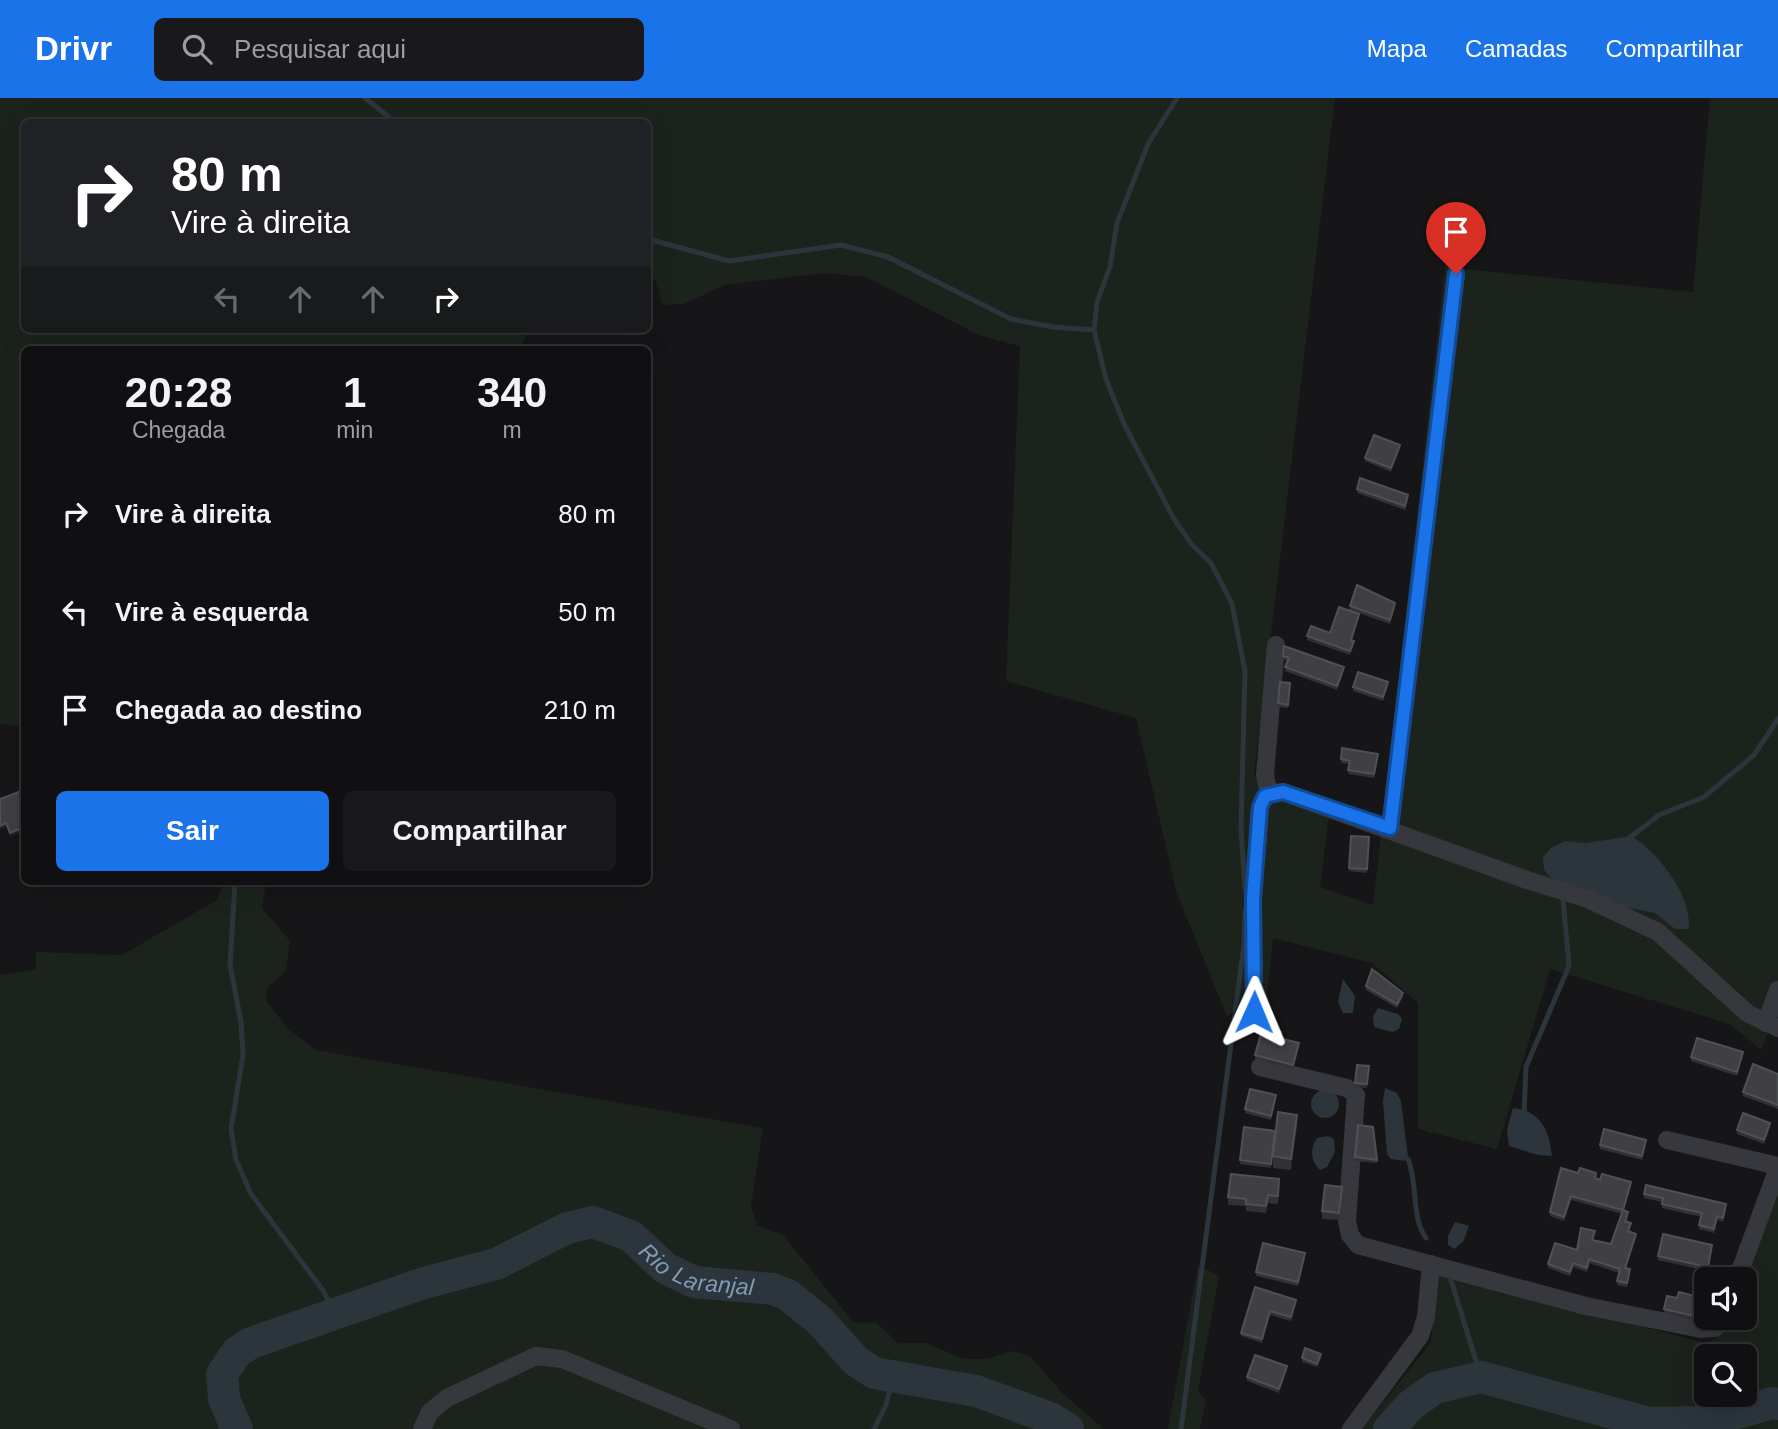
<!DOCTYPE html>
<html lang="pt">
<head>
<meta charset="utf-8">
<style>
  :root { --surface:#101012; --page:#19191b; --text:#f1f3f6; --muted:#9c9d9f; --line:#303032; --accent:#1a73e8 }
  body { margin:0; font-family:Helvetica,sans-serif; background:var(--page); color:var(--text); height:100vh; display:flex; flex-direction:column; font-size:26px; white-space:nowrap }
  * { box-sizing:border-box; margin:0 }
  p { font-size:23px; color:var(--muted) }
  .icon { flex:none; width:38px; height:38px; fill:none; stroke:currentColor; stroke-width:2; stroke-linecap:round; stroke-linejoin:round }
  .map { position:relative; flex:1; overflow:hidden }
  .side { position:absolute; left:21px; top:248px; width:630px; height:539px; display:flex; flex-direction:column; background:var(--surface); border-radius:10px; box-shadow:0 7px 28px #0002,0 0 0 2px var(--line) }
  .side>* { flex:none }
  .hud { position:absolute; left:21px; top:21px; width:630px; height:214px; border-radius:10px; box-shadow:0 7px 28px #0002,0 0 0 2px var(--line); background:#202124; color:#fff; overflow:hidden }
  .controls { position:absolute; left:1694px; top:1169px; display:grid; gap:14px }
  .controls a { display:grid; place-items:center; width:63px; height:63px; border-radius:10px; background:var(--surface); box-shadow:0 7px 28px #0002,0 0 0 2px var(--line); font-size:35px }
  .pin { position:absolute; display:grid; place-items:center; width:60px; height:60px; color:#fff; margin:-72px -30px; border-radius:50% 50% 50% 0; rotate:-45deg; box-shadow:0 0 7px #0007 }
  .pin .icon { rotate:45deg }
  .me { position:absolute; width:77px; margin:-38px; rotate:1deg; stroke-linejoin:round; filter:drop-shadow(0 0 5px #0008) }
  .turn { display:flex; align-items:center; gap:24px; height:147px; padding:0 35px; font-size:32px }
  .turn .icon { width:91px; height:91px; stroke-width:2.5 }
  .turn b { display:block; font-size:49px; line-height:60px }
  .lanes { display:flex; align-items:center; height:66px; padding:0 35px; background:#0003; justify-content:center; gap:35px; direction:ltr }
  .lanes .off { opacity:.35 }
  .eta { display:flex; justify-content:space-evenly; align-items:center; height:119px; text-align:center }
  .eta b { font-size:42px; font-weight:700; line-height:49px }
  .button { display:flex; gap:14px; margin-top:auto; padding:14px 35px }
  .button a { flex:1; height:80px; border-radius:10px; background:var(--accent); color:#fff; font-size:28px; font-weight:700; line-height:80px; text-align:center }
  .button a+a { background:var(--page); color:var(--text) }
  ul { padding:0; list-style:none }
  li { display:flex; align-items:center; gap:21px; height:98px; padding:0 35px }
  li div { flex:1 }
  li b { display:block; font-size:26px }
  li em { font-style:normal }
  header { display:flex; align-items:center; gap:42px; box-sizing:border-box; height:98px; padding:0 35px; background:var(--accent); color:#fff }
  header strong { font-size:33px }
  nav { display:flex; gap:38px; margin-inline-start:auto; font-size:24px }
  .search { width:490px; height:63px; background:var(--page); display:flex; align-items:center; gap:18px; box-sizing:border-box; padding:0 24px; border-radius:10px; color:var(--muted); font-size:26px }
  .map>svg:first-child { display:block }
</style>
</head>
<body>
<header>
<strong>Drivr</strong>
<div class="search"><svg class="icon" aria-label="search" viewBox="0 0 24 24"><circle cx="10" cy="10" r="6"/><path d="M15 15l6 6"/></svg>Pesquisar aqui</div>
<nav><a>Mapa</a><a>Camadas</a><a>Compartilhar</a></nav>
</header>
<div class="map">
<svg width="1778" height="1331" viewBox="0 0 1778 1331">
  <rect width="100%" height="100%" fill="#161618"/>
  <path fill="#1c231d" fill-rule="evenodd" d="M0 0H1335L1254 678 1331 701 1320 789 1373 807 1445 169 1693 194 1710 0H1778V910L1761 952 1730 926 1550 871 1497 1051 1418 1031V905L1372 865 1273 840 1265 916 1238 911 1227 918 1177 796 1136 620 1006 583 1020 248 979 237 866 179 824 175 725 187 683 206 662 207 656 183 648 179V24H24V231H531L517 252H24V628L0 626Z
    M224 784H266L262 810 290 843 286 873 267 890 266 902 288 931 316 952 763 1030 751 1108 757 1128 783 1137 853 1224 877 1225 898 1245H926L964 1261H987L1013 1253 1030 1258 1062 1295 1104 1331H0V877L36 871V854L122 857 217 802Z
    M1778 1094V1331H1362L1431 1244 1437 1175 1706 1245C1720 1240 1724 1233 1729 1220H1745V1181ZM1706 1258H1745V1297H1706Z
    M1198 1167 1219 1178 1198 1293 1206 1302 1200 1331H1168Z"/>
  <path fill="#2c353c" d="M1632 738C1660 757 1691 796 1689 831H1675L1655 815 1629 810 1551 780 1544 772 1543 759 1551 750 1565 743 1586 745Z
    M1343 881 1355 898 1353 915H1343L1338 904Z
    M1378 910 1398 916 1402 921 1399 931 1392 934 1374 929 1373 918Z
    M1385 990 1397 995 1401 1003 1408 1059 1405 1063 1391 1061 1387 1056 1383 1004Z
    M1311 1006a14 14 0 1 1 28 0a14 14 0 1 1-28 0Z
    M1513 1010C1541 1013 1549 1032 1552 1058L1538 1057 1509 1048 1507 1032Z
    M1328 1038 1334 1041 1335 1054 1327 1069 1320 1072C1310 1063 1310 1050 1317 1040Z
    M1455 1124 1469 1128 1463 1144 1454 1151 1448 1147V1138Z"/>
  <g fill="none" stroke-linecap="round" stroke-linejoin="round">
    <path stroke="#2c353c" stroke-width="5" d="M365 0 395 24
      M1177 0 1148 46 1117 125 1110 169 1097 204 1094 232 1106 281 1124 326 1174 421 1192 447 1211 465 1232 506 1245 573 1241 731 1245 792
      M648 141 729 163 841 147 888 159 1011 221 1053 229 1094 232
      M1628 741 1659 717 1704 699 1754 657 1778 621
      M235 784 230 867 241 924 243 957 231 1031 236 1062 251 1096 322 1191 337 1217
      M1524 1016 1526 969 1569 868 1563 801
      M1408 1061C1418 1085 1411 1120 1426 1140
      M1451 1182 1481 1279
      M874 1331 886 1307 893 1280
      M1181 1331 1244 846 1245 813"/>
    <g stroke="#2c353c" stroke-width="32">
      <path id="s1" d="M237 1331 224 1301 222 1276 237 1254 251 1245 424 1185 496 1166 567 1130 593 1124 631 1138 665 1170 694 1184 773 1191 788 1197 820 1223 856 1263 874 1275 976 1293 1050 1320 1068 1331"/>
      <path d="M1389 1331 1411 1307 1435 1290 1481 1279 1649 1325 1707 1324 1772 1305 1778 1306"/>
    </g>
    <path stroke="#37383d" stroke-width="18" d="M1272 695 1267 687 1265 677 1276 547
      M1390 730 1456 176
      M1254 914 1253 801 1260 709 1265 698 1283 694 1527 782 1588 801 1658 834 1747 915 1778 930
      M1766 925 1778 892
      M1260 969 1347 990 1356 997 1347 1123 1350 1137 1358 1147 1586 1208 1701 1231 1715 1230 1723 1220
      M1667 1042 1778 1068
      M1737 1181 1778 1070
      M422 1331 430 1314 447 1300 536 1258 562 1261 731 1331
      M1351 1331 1420 1238 1426 1219 1431 1166"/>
  </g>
  <path fill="#323236" d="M1400 351 1391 374 1365 363V360Z
    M1357 391 1408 401 1405 412 1357 395Z
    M1350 508 1395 509 1390 526 1350 512Z
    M1359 520 1352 542 1354 547 1350 557 1307 542V538L1330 535Z
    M1284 548 1344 573 1337 592 1285 573 1287 563 1283 562Z
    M1388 588 1383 603 1353 593V589Z
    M1290 589 1288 610 1278 609V605Z
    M1378 660 1374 680 1348 676 1349 666 1341 665V661Z
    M1351 738 1369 739 1367 775 1349 773Z
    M1366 888 1403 899 1397 910 1366 892Z
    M1281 938 1280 940 1299 949 1293 971 1255 961V957Z
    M1743 958 1737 978 1691 963V959Z
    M1357 967 1369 968 1367 990 1355 989Z
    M1778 976V1011L1743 998V994Z
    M1276 1001 1271 1022 1245 1015V1011Z
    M1358 1027 1377 1062V1065L1355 1063Z
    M1297 1028 1291 1072 1273 1070V1058Z
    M1770 1029 1764 1046 1737 1036V1032Z
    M1275 1037 1271 1070 1240 1066V1062Z
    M1646 1046 1642 1062 1600 1051V1047Z
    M1578 1075 1596 1081 1631 1088 1624 1112 1628 1117 1627 1123 1631 1129 1629 1133 1636 1140 1626 1171 1630 1175 1627 1189 1617 1187 1619 1175 1589 1165 1587 1174 1573 1169 1570 1178 1548 1170V1166L1577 1152 1595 1137 1593 1142 1611 1146 1622 1116 1571 1102 1564 1123 1550 1118V1114Z
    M1279 1089 1278 1106 1268 1105 1266 1115 1246 1113V1108L1228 1107V1099Z
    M1342 1096 1339 1122 1322 1121V1113Z
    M1644 1096 1726 1109 1723 1124 1717 1122 1714 1135 1699 1131 1701 1119 1662 1110V1104L1644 1100Z
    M1712 1151 1709 1169 1721 1176 1720 1181H1706V1183L1697 1181 1698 1171 1658 1162V1158Z
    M1305 1159 1298 1188 1256 1178V1174Z
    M1255 1189 1296 1205 1291 1223 1270 1217 1262 1245 1241 1238V1235Z
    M1677 1200 1706 1201V1208L1702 1224 1664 1215V1211Z
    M1302 1260H1321L1317 1269 1302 1264Z
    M1287 1272 1279 1295 1247 1283V1279Z"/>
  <path fill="#212124" d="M1400 347V351L1391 374V370Z
    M1359 516V520L1351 546V542Z
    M6 725V729L0 732V728Z
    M24 729V733L10 739V735Z
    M1297 1017V1028L1291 1072V1061Z
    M1571 1098V1102L1564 1123V1119Z
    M1636 1136V1140L1625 1174V1170Z
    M1270 1213V1217L1262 1245V1241Z
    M1287 1268V1272L1279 1295V1291Z"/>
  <path fill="#3f3f44" stroke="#4f5156" stroke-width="2" d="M1374 337 1400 347 1391 370 1365 360Z
    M1360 380 1408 397 1405 408 1357 391Z
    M1357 487 1395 505 1390 522 1350 508Z
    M1339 509 1359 516 1351 542 1354 543 1350 553 1307 538 1311 528 1330 535Z
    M1284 548 1344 569 1337 588 1285 569 1289 560 1283 558Z
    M1358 574 1388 584 1383 599 1353 589Z
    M1280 584 1290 585 1288 607 1278 605Z
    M1342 650 1378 656 1374 676 1348 672 1350 663 1341 661Z
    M24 692V729L10 735 6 725 0 728V701Z
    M1351 738 1369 739 1367 771 1349 770Z
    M1372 871 1403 895 1397 906 1366 888Z
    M1263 929 1281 934 1279 940 1299 945 1293 967 1255 957Z
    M1697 940 1743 954 1737 974 1691 959Z
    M1753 966 1778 976V1007L1743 994Z
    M1357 967 1369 968 1367 986 1355 985Z
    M1250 991 1276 997 1271 1018 1245 1011Z
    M1278 1014 1297 1017 1291 1061 1273 1058Z
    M1743 1015 1770 1025 1764 1042 1737 1032Z
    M1358 1027 1373 1029 1377 1062 1355 1059Z
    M1244 1029 1275 1033 1271 1066 1240 1062Z
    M1604 1031 1646 1042 1642 1058 1600 1047Z
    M1561 1070 1578 1075 1580 1070 1596 1075 1595 1080 1600 1082 1602 1076 1631 1084 1623 1112 1571 1098 1564 1119 1550 1114Z
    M1231 1076 1279 1081 1278 1098 1268 1097 1266 1108 1246 1106V1101L1228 1099Z
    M1325 1087 1342 1089 1339 1115 1322 1113Z
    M1646 1087 1726 1106 1723 1120 1717 1118 1714 1131 1699 1127 1702 1115 1662 1106 1663 1100 1644 1096Z
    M1623 1112 1628 1114 1625 1123 1631 1125 1628 1133 1636 1136 1625 1170 1630 1171 1627 1185 1617 1183 1620 1171 1589 1161 1587 1170 1573 1165 1570 1174 1548 1166 1555 1145 1577 1152 1581 1130 1595 1133 1592 1142 1611 1146Z
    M1663 1136 1712 1147 1708 1169 1721 1172 1719 1181 1697 1177 1699 1167 1658 1158Z
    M1263 1145 1305 1155 1298 1184 1256 1174Z
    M1255 1189 1296 1202 1291 1219 1270 1213 1262 1241 1241 1235Z
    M1679 1194 1706 1201 1702 1220 1664 1211 1667 1198 1677 1200Z
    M1305 1250 1321 1256 1317 1266 1302 1260Z
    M1255 1257 1287 1268 1279 1291 1247 1279Z"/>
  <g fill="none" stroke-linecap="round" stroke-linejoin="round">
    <defs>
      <path id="route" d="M1254 914 1253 801 1260 709 1265 698 1283 694 1390 730 1456 176"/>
    </defs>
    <use href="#route" stroke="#114b97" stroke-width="18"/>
    <use href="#route" stroke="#1a73e8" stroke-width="12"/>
  </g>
  <g text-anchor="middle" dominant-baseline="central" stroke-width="7" stroke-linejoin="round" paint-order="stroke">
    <g font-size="23" font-style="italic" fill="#7f9bb3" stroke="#111113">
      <text stroke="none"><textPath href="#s1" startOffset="583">Rio Laranjal</textPath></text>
    </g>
  </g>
</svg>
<div class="controls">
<a><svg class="icon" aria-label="sound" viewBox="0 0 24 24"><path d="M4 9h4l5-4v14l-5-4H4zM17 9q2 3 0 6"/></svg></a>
<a><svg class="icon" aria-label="search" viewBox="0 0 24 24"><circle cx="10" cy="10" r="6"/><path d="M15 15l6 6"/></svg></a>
</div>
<div class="pin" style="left:1456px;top:176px;background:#d93025"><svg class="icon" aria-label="arrive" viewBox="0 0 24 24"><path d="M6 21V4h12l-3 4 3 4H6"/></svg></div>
<svg class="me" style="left:1254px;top:914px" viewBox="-20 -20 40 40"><path d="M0-17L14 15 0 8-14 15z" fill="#1a73e8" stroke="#fff" stroke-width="4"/></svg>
<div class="hud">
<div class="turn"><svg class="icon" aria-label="right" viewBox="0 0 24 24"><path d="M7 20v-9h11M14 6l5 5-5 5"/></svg><div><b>80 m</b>Vire à direita</div></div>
<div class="lanes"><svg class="icon off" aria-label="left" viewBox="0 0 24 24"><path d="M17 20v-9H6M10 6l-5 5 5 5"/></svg><svg class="icon off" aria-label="ahead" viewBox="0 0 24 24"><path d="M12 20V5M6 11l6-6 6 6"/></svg><svg class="icon off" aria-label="ahead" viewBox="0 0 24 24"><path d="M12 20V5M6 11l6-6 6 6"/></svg><svg class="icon" aria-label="right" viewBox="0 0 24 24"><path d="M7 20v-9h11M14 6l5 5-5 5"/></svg></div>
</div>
<section class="side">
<div class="eta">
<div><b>20:28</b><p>Chegada</p></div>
<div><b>1</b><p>min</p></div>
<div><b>340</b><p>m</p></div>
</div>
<ul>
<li><svg class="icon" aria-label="right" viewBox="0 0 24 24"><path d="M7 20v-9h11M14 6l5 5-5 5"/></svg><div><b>Vire à direita</b></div><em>80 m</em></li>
<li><svg class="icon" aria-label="left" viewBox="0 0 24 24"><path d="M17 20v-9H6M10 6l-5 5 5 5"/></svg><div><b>Vire à esquerda</b></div><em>50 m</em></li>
<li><svg class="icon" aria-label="arrive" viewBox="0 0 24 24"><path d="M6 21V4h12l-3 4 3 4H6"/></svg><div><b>Chegada ao destino</b></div><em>210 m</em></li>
</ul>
<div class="button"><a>Sair</a><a>Compartilhar</a></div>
</section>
</div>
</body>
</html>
